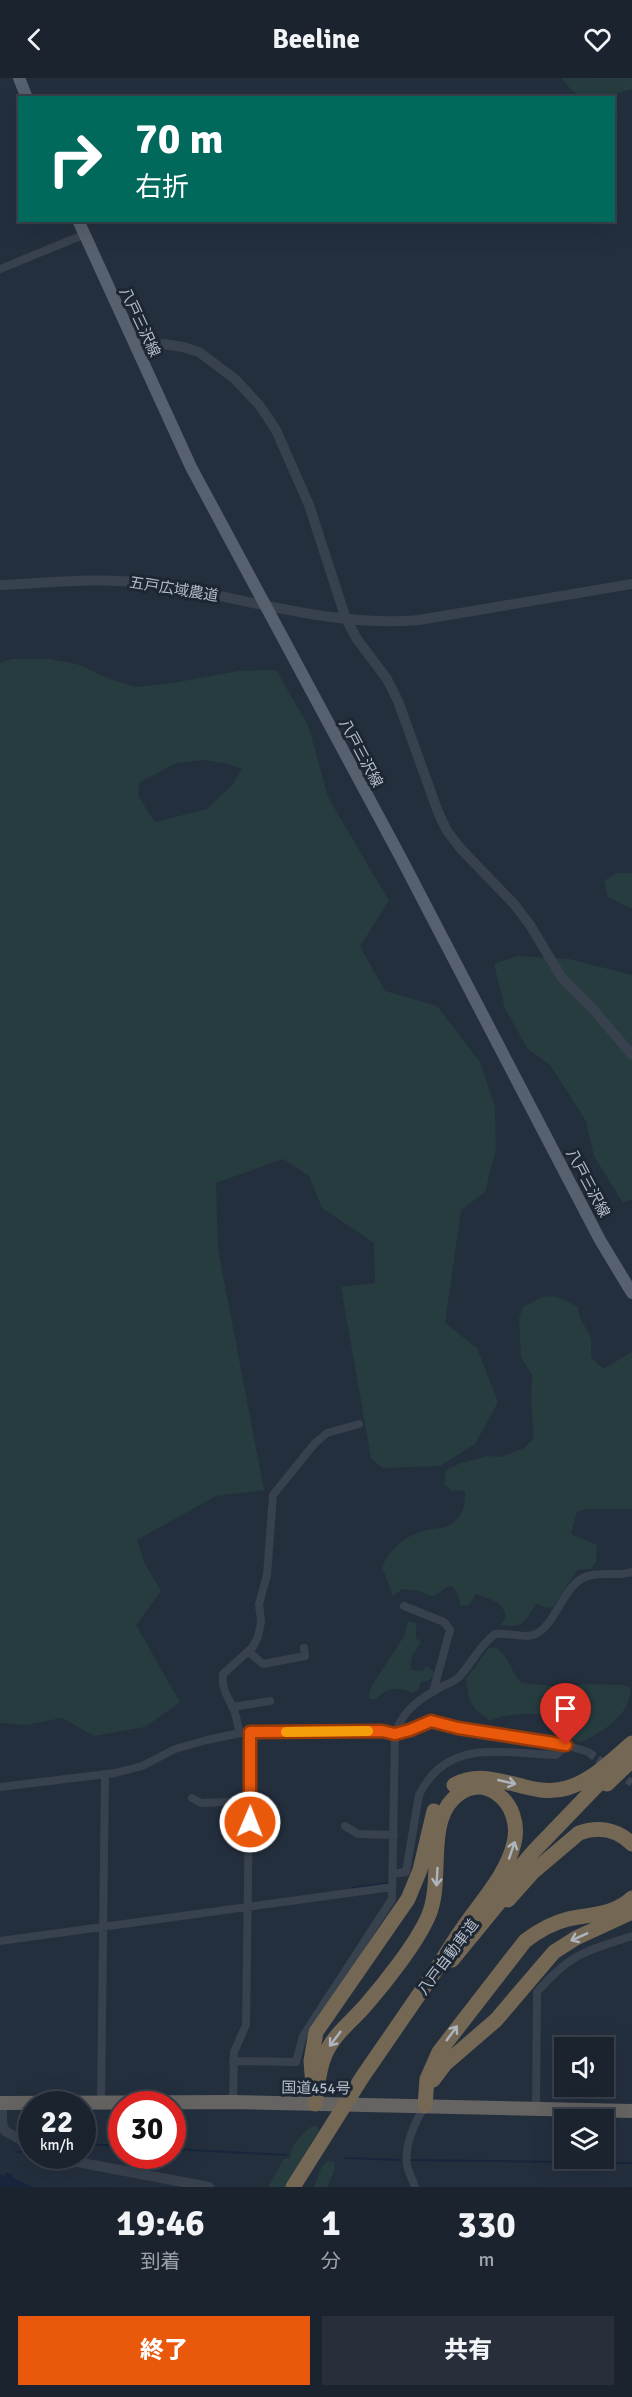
<!DOCTYPE html>
<html lang="ja">
<head>
<meta charset="utf-8">
<style>
  :root { --surface:#1b232e; --page:#282f3a; --text:#f1f3f6; --muted:#a0a4aa; --line:#39404a; --accent:#ea580c }
  body { margin:0; font-family:Signika,"Noto Sans JP",sans-serif; background:var(--page); color:var(--text); height:100vh; display:flex; flex-direction:column; font-size:22px; white-space:nowrap }
  * { box-sizing:border-box; margin:0 }
  p { font-size:20px; color:var(--muted) }
  .icon { flex:none; width:33px; height:33px; fill:none; stroke:currentColor; stroke-width:2; stroke-linecap:round; stroke-linejoin:round }
  .map { position:relative; height:2109px; overflow:hidden }
  .panel { display:flex; flex-direction:column; background:var(--surface); flex:1 }
  .panel>* { flex:none }
  .guide { position:absolute; left:18px; top:18px; width:597px; height:126px; border-radius:0px; box-shadow:0 6px 24px #0002,0 0 0 2px var(--line); background:#00695c; color:#fff; overflow:hidden }
  .controls { position:absolute; left:554px; top:1959px; display:grid; gap:12px }
  .controls a { display:grid; place-items:center; width:60px; height:60px; border-radius:0px; background:var(--surface); box-shadow:0 6px 24px #0002,0 0 0 2px var(--line); font-size:30px }
  .speed { position:absolute; left:18px; top:2013px; display:flex; gap:12px; font-size:30px; font-weight:700; text-align:center }
  .speed>* { display:grid; place-content:center; width:78px; height:78px; border-radius:50%; background:var(--surface); box-shadow:0 6px 24px #0002,0 0 0 2px var(--line); line-height:1 }
  .speed small { font-size:15px; font-weight:400 }
  .speed .limit { border:9px solid #d22; background:#fff; color:#111 }
  .pin { position:absolute; display:grid; place-items:center; width:51px; height:51px; color:#fff; margin:-62px -26px; border-radius:50% 50% 50% 0; rotate:-45deg; box-shadow:0 0 6px #0007 }
  .pin .icon { rotate:45deg }
  .me { position:absolute; width:66px; margin:-33px; rotate:1deg; stroke-linejoin:round; filter:drop-shadow(0 0 4px #0008) }
  .turn { display:flex; align-items:center; gap:21px; height:126px; padding:0 18px; font-size:27px }
  .turn .icon { width:78px; height:78px; stroke-width:2.5 }
  .turn b { display:block; font-size:42px; line-height:51px }
  .eta { display:flex; justify-content:space-evenly; align-items:center; height:102px; text-align:center }
  .eta b { font-size:36px; font-weight:800; line-height:42px }
  .action { display:flex; gap:12px; margin-top:auto; padding:12px 18px }
  .action a { flex:1; height:69px; border-radius:0px; background:var(--accent); color:#fff; font-size:24px; font-weight:800; line-height:69px; text-align:center }
  .action a+a { background:var(--page); color:var(--text) }
  header { display:flex; justify-content:space-between; align-items:center; height:78px; padding:0 18px; background:var(--surface); font-size:27px; font-weight:800 }
  .map>svg:first-child { display:block }
</style>
</head>
<body>
<header><svg class="icon" aria-label="back" viewBox="0 0 24 24"><path d="M15 5l-7 7 7 7"/></svg>Beeline<svg class="icon" aria-label="heart" viewBox="0 0 24 24"><path d="M12 20l-8-8c-3-5 5-10 8-4 3-6 11-1 8 4z"/></svg></header>
<div class="map">
<svg width="632" height="2109" viewBox="0 0 632 2109">
  <rect width="100%" height="100%" fill="#242f3e"/>
  <path fill="#263c3f" fill-rule="evenodd" d="M561 0H632V11L606 19H578Z
    M12 581H50L77 586 110 601 136 609 172 605 238 593 276 592 308 647 328 719 389 823 360 868 385 913 437 928 480 984 495 1029 496 1071 485 1114 461 1132 445 1245 477 1270 498 1324 475 1366 440 1388 382 1390 371 1380 341 1209 375 1205 374 1165 322 1130 309 1098 283 1081 216 1105 218 1171 264 1412 216 1418 137 1462 145 1486 161 1513 136 1547 180 1624 145 1649 94 1658 62 1640 26 1647 0 1645V585ZM203 682 229 686 242 691 233 706 207 731 155 744 138 718 140 704 177 685Z
    M616 795H632V831L608 819 604 803Z
    M517 878 569 881 632 897V1121L623 1125 594 1078 586 1043 550 987 528 971 505 931 494 886Z
    M551 1218 560 1220 578 1229C578 1242 586 1248 590 1258 592 1264 591 1273 591 1279L603 1291 632 1274V1431H588L577 1434 571 1456 597 1467 596 1484 591 1491 577 1492 553 1529 547 1530 536 1526C523 1544 525 1551 500 1547L506 1540C504 1523 491 1522 476 1516L469 1527 461 1528 458 1517 452 1508 447 1509 434 1518 427 1517 420 1513 402 1511 393 1518 382 1489C391 1468 409 1455 432 1451 438 1450 446 1450 450 1447 463 1439 465 1428 465 1415L463 1412 452 1413 444 1406 446 1392 461 1385 488 1378 501 1379 524 1370 534 1360 531 1324 532 1297 521 1279 519 1240 523 1229 542 1219Z
    M408 1543 416 1545V1560L421 1564C415 1575 408 1579 412 1592L422 1593 427 1588 435 1595 428 1603 421 1604 418 1612 413 1615C397 1609 389 1608 376 1621H369V1615L373 1606 404 1558Z
    M489 1570H496C512 1581 509 1593 522 1605L570 1610 583 1606 624 1607 630 1609C632 1637 602 1654 581 1664L566 1659C564 1652 560 1643 553 1639 539 1633 503 1636 490 1643 480 1635 470 1630 468 1616 467 1610 468 1607 466 1601Z
    M312 2048H317L319 2052 285 2109H268L284 2081 290 2080C290 2067 302 2056 312 2048Z
    M328 2083 335 2084 334 2094 327 2109H314L322 2088Z"/>
  <path fill="#17263c" d="M6 2094 12 2096 13 2100 32 2109H0V2096L4 2098Z"/>
  <g fill="none" stroke-linecap="round" stroke-linejoin="round">
    <path stroke="#17263c" stroke-width="2" d="M353 1810 389 1805
      M82 2066 122 2068
      M172 2071 286 2077
      M16 2074 32 2073
      M345 2080 401 2082
      M410 2082 632 2085"/>
    <path stroke="#3a4453" stroke-width="8" stroke-dasharray="8 4" stroke-linecap="butt" d="M588 1674 632 1705"/>
    <path stroke="#38414e" stroke-width="8" d="M0 191 83 157
      M404 1528 444 1544 450 1552 433 1614
      M248 1573 263 1586 305 1578 304 1570
      M232 1629 270 1623
      M240 1655C238 1649 237 1642 235 1635 230 1621 221 1613 223 1596L252 1570 258 1559 261 1544 259 1526 267 1497 273 1417 315 1365 327 1355 359 1346
      M0 1709 115 1695 142 1688 175 1671 207 1662 240 1655 382 1653 395 1656 409 1652 431 1643 458 1649 566 1667 588 1674
      M192 1720 201 1725 250 1723
      M345 1748 358 1756 394 1757
      M393 1796 406 1794 419 1717C448 1658 504 1676 556 1677L566 1667
      M0 1863 392 1809
      M233 1983 296 1984 303 1958 392 1821 395 1656C403 1631 421 1620 443 1608 448 1606 455 1603 459 1599 472 1585 479 1568 495 1556 506 1555 517 1558 528 1558 553 1556 560 1514 581 1501 596 1492 616 1499 632 1494
      M233 2024 234 1974 246 1947 250 1654
      M101 2025 105 1696
      M536 2030 537 1914C571 1875 584 1874 632 1858
      M415 2109C413 2102 408 2094 407 2087 404 2068 415 2043 425 2028"/>
    <path stroke="#38414e" stroke-width="10" d="M138 276 163 266 183 269 199 274 235 301 260 328 276 352 309 427 346 541 357 561 387 601 398 623 438 734 447 753 461 771 514 826 530 847 562 900 592 930 632 977
      M0 507C49 505 98 499 147 505 238 517 327 550 419 542L632 506
      M2 2025V2044L5 2053 32 2068
      M57 2078 77 2084 209 2109"/>
    <path stroke="#56606e" stroke-width="12" d="M19 0 27 20
      M78 142 191 389 401 780 600 1162 632 1215"/>
    <path stroke="#656462" stroke-width="14" d="M0 2025 233 2024 632 2033"/>
    <path stroke="#746855" stroke-width="15" d="M607 1706 632 1682
      M454 1707C491 1686 529 1722 567 1710 593 1702 612 1682 632 1665
      M499 1814 533 1774 611 1693
      M508 1822 533 1794 579 1755C598 1748 617 1751 632 1766
      M452 1882 511 1810
      M433 2002 445 1986 496 1942 554 1874 576 1860 632 1834
      M313 2008 311 1983 316 1954 408 1821 420 1792 434 1733
      M315 2026C318 2010 318 1992 325 1977 333 1957 351 1944 365 1928 385 1905 416 1866 428 1839 444 1804 426 1748 453 1721 482 1690 524 1725 514 1765 507 1796 483 1821 465 1847 455 1861 445 1877 436 1892
      M425 2028 427 2001 439 1974 525 1863C538 1853 552 1845 568 1841 591 1836 614 1837 632 1820
      M293 2109 363 1998 440 1886"/>
  </g>
  <defs><path id="oneway-shaft" d="M-6 0H5M1.5-3L5.5 0L1.5 3" fill="none" stroke-width="1.6" stroke-linecap="round" stroke-linejoin="round" transform="scale(1.5)"/></defs>
  <g stroke="#aeb4bd">
    <use href="#oneway-shaft" transform="translate(507 1704) rotate(13)"/>
    <use href="#oneway-shaft" transform="translate(512 1772) rotate(-71)"/>
    <use href="#oneway-shaft" transform="translate(437 1799) rotate(93)"/>
    <use href="#oneway-shaft" transform="translate(579 1859) rotate(156)"/>
    <use href="#oneway-shaft" transform="translate(452 1955) rotate(-54)"/>
    <use href="#oneway-shaft" transform="translate(335 1961) rotate(127)"/>
  </g>
  <g fill="none" stroke-linecap="round" stroke-linejoin="round">
    <defs>
      <path id="route" d="M250 1744V1654L382 1653 395 1656 410 1652 431 1643 458 1650 566 1667"/>
    </defs>
    <use href="#route" stroke="#983908" stroke-width="15"/>
    <use href="#route" stroke="#ea580c" stroke-width="10"/>
    <path stroke="#f59e0b" stroke-width="10" d="M286 1654 368 1653"/>
  </g>
  <g text-anchor="middle" dominant-baseline="central" stroke-width="6" stroke-linejoin="round" paint-order="stroke">
    <g font-size="15" fill="#b4bcc9" stroke="#1d2633">
      <text transform="translate(140 244) rotate(65)">八戸三沢線</text>
      <text transform="translate(174 511) rotate(9)">五戸広域農道</text>
      <text transform="translate(361 675) rotate(62)">八戸三沢線</text>
      <text transform="translate(588 1105) rotate(62)">八戸三沢線</text>
      <text transform="translate(448 1879) rotate(-53)">八戸自動車道</text>
      <text transform="translate(316 2010) rotate(1)">国道454号</text>
    </g>
  </g>
</svg>
<div class="controls">
<a><svg class="icon" aria-label="sound" viewBox="0 0 24 24"><path d="M4 9h4l5-4v14l-5-4H4zM17 9q2 3 0 6"/></svg></a>
<a><svg class="icon" aria-label="layers" viewBox="0 0 24 24"><path d="M12 4l9 5-9 5-9-5zM3 14l9 5 9-5"/></svg></a>
</div>
<div class="speed"><div>22<small>km/h</small></div><div class="limit">30</div></div>
<div class="pin" style="left:566px;top:1667px;background:#d93025"><svg class="icon" aria-label="arrive" viewBox="0 0 24 24"><path d="M6 21V4h12l-3 4 3 4H6"/></svg></div>
<svg class="me" style="left:250px;top:1744px" viewBox="-20 -20 40 40"><circle r="17" fill="#ea580c" stroke="#fff" stroke-width="3"/><path d="M0-11L8 9 0 5-8 9z" fill="#fff"/></svg>
<div class="guide">
<div class="turn"><svg class="icon" aria-label="right" viewBox="0 0 24 24"><path d="M7 20v-9h11M14 6l5 5-5 5"/></svg><div><b>70 m</b>右折</div></div>
</div>
</div>
<section class="panel">
<div class="eta">
<div><b>19:46</b><p>到着</p></div>
<div><b>1</b><p>分</p></div>
<div><b>330</b><p>m</p></div>
</div>
<div class="action"><a>終了</a><a>共有</a></div>
</section>
</body>
</html>
